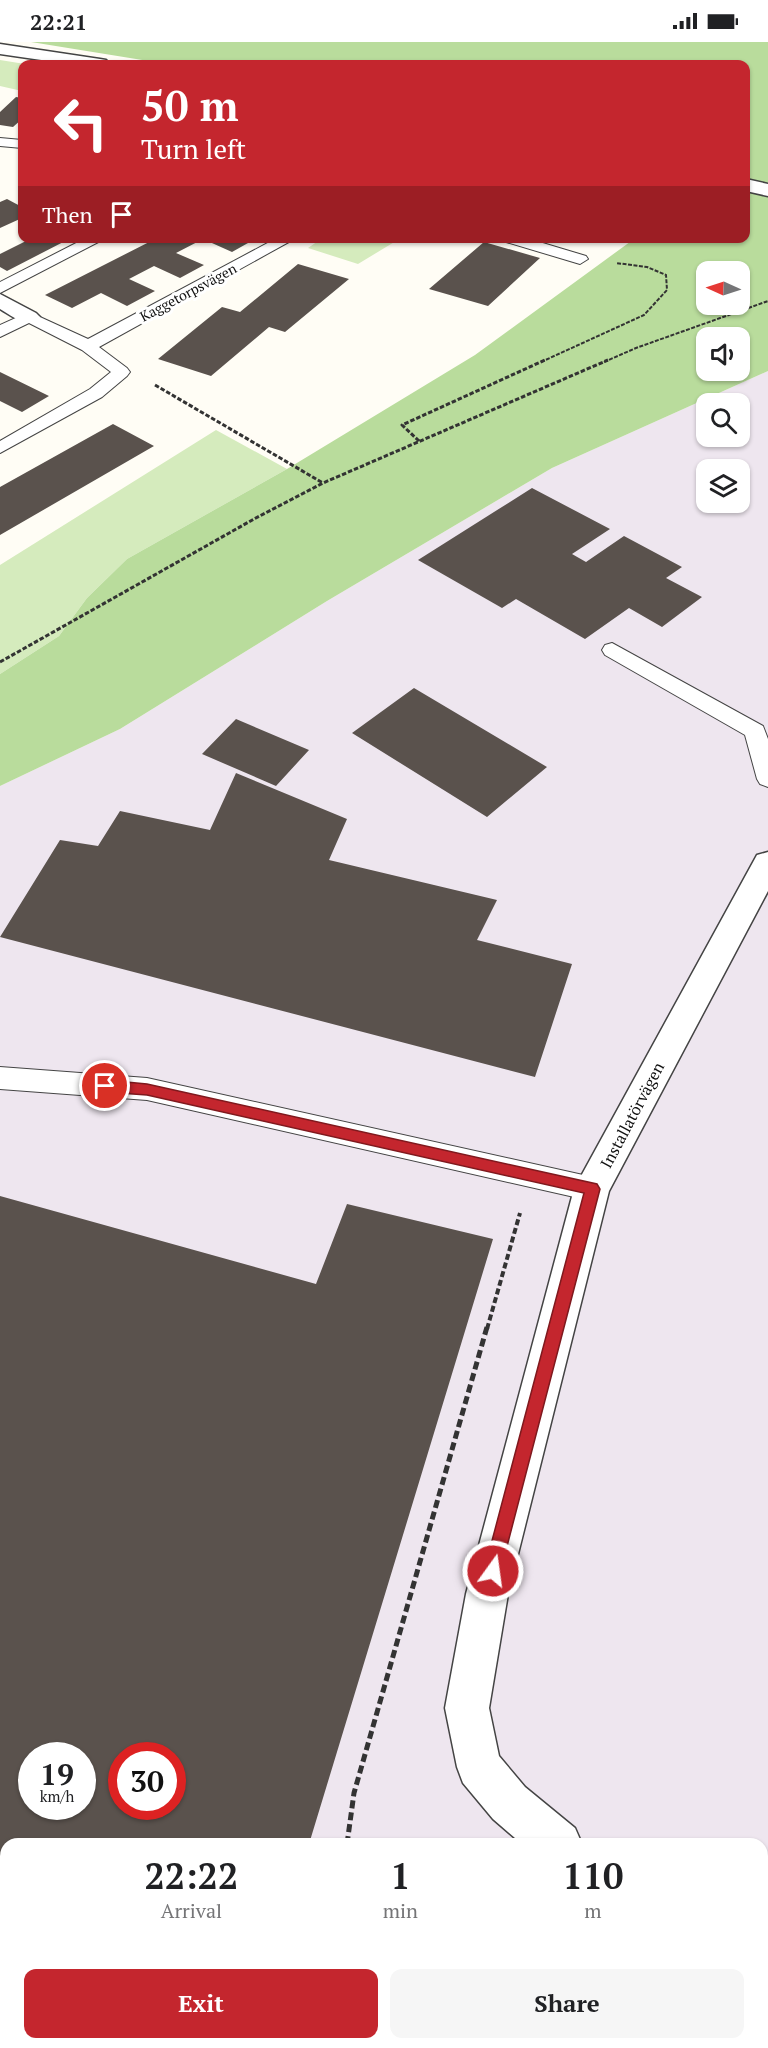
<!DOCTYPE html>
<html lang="en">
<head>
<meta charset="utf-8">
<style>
  :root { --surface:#fff; --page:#f6f6f6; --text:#202124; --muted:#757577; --accent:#c4262e }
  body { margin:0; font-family:"PT Serif",serif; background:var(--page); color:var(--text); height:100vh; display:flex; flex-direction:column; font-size:22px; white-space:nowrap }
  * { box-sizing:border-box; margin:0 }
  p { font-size:20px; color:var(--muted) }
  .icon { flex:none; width:33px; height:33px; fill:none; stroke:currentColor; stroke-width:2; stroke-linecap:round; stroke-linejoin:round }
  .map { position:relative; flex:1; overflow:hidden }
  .details { position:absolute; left:0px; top:1796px; width:768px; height:212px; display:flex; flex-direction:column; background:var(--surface); border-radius:18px 18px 0 0; box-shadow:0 2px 4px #0004 }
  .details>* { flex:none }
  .top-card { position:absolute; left:18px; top:18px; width:732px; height:183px; border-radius:12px; box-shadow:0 2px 4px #0004; background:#c4262e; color:#fff; overflow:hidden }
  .needle { width:39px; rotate:273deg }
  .tools { position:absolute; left:696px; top:219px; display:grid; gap:12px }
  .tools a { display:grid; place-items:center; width:54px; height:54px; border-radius:12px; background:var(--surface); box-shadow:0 2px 4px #0004; font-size:30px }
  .speed { position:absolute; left:18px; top:1700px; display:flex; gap:12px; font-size:30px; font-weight:700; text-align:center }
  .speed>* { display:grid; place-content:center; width:78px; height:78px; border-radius:50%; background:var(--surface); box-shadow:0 2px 4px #0004; line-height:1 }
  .speed small { font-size:15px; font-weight:400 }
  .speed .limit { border:9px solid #d22; background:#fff; color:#111 }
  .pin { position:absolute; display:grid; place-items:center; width:51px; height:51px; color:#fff; margin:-26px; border:3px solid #fff; border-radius:50%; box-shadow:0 2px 6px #0007 }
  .me { position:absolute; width:66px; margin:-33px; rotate:14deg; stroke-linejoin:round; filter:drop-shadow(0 0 4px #0008) }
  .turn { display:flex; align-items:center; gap:21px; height:126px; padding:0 24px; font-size:27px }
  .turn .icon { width:78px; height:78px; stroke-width:2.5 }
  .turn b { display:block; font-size:42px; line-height:51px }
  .then { display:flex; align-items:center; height:57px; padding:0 24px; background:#0003; gap:12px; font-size:22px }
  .eta { display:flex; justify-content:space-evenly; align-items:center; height:102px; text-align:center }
  .eta b { font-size:36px; font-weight:700; line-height:42px }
  .button { display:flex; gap:12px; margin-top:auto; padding:12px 24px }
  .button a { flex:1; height:69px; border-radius:12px; background:var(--accent); color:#fff; font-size:24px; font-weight:700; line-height:69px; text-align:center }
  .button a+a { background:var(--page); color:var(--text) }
  .status { display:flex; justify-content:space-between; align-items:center; height:42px; padding:0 30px; background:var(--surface); direction:ltr }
  .status svg { height:16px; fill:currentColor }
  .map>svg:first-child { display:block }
</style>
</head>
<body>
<div class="status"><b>22:21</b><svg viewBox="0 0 49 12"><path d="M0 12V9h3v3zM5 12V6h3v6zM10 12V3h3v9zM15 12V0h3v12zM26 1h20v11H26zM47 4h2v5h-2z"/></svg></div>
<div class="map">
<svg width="768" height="2006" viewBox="0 0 768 2006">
  <rect width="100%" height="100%" fill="#fffdf5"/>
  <path fill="#eee6ef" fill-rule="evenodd" d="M768 329V2006H0V744L120 687 327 559 552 426ZM706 362H740V394H706ZM706 428H740V460H706ZM32 1713H82V1764H32ZM122 1713H172V1764H122ZM6 1802H762V2001H6Z"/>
  <path fill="#d5ebbd" d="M0 18 25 22H22V49L0 44Z
    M389 197 396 199 358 222 308 206 321 197Z
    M216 388 287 427 127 517 87 556 59 594 0 632V523Z"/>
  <path fill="#b9dc9c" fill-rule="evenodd" d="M31 0H768V329L552 426 327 559 120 687 0 744V632L59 594 87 556 127 517 287 427 475 313 634 197 746 196V22H167ZM706 230H740V262H706ZM706 296H740V328H706Z"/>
  <path fill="#5a524d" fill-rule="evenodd" d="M16 55 22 56V77L13 85 0 83V70Z
    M7 157 22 165V176L0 186V160Z
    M32 196H71L7 229 0 225V212Z
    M157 196H257L232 210 203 197 176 211 204 223 180 236 154 224 129 237 155 249 127 264 101 251 72 266 45 253Z
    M484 200 540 216 488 264 429 247Z
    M298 222 349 237 285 290 269 285 211 334 158 317 222 265 240 270Z
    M0 330 49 354 22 370 0 359Z
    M113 382 154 404 0 493V445Z
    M532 446 610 487 572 512 586 520 624 494 682 525 666 536 702 555 662 585 629 566 585 597 516 557 502 566 418 518Z
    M414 646 547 725 487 775 352 691Z
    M236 677 309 708 276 744 202 712Z
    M236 731 347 777 329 818 497 858 477 898 572 922 535 1035 0 895 60 798 98 804 120 769 210 788Z
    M0 1154 316 1242 347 1162 493 1197 309 1802H6V2001H249L247 2006H0ZM32 1713H82V1764H32ZM122 1713H172V1764H122Z"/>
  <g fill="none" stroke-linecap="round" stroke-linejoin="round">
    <defs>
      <path id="service" d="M0 96 22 98V106L0 104Z
        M86 196H106L0 251V240Z
        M277 196H296L99 305 127 326 130 330 127 334 102 355 0 411V399L90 347 111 330 82 308 29 281 0 295V283L29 270 88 297Z
        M501 196H526L586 214 588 217 580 222 503 199Z
        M612 601 763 684 768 697V745L760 742 757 737 745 693 605 613 602 608 605 603Z
        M0 1025 147 1036 592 1135 602 1139 606 1147 602 1155 592 1159 147 1058 0 1047Z"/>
      <path id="minor" d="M0 2 100 17 106 18 109 22H69L0 12Z
        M746 137 768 142V154L746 149Z
        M0 252 36 271 40 275 36 279C22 283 12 274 0 267Z
        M768 810V849L609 1149 508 1552 489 1666 499 1714 525 1745 575 1786 582 1802H522L493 1777 463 1741 457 1725 445 1666 466 1552 574 1147 757 813Z
        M762 1868 768 1870V1918L762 1916Z"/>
    </defs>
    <use href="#service" stroke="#444" stroke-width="2"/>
    <use href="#minor" stroke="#444" stroke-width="3"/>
    <path stroke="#333" stroke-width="2" stroke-dasharray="4 1.5" stroke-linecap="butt" d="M541 320 644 273 667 248 666 233 647 225 616 221
      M604 320 636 306 768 259"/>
    <path stroke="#333" stroke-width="3" stroke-dasharray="4.5 2" stroke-linecap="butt" d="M155 343 323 441
      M419 399 402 383 545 318
      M0 620 254 477 323 441 608 318"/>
    <path stroke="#333" stroke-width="4" stroke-dasharray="6 3" stroke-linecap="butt" d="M487 1287 520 1171"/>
    <path stroke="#333" stroke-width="5" stroke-dasharray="8 4" stroke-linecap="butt" d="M347 1802 354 1751 487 1285
      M316 2006 317 2001"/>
    <use href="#service" fill="#fff" fill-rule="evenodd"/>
    <use href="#minor" fill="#fff" fill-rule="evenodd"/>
  </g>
  <path fill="#c4262e" stroke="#7f191e" stroke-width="1.5" d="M105 1038 147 1042 597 1142 600 1147 499 1535 493 1538 487 1535 484 1529 584 1151 147 1053 105 1050 100 1048 98 1044 100 1040Z"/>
  <g text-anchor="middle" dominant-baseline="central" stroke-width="6" stroke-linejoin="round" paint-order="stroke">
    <g font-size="14" fill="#111" stroke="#fff">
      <text transform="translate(188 250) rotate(-28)">Kaggetorpsvägen</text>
    </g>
    <g font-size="16" fill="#111" stroke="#fff">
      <text transform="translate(632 1073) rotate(-62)">Installatörvägen</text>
    </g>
  </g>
</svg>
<div class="tools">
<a><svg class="needle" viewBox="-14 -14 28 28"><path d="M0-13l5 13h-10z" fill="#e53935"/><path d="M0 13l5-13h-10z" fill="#757577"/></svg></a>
<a><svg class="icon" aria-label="sound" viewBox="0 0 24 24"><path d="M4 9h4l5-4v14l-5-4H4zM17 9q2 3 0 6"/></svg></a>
<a><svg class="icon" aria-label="search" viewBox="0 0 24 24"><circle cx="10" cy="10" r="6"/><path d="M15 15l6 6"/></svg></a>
<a><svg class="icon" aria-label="layers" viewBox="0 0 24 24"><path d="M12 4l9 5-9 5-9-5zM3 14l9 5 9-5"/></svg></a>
</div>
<div class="speed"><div>19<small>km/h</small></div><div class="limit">30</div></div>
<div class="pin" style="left:105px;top:1044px;background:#d93025"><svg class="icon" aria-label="arrive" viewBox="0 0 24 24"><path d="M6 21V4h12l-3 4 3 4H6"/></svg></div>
<svg class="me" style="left:493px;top:1529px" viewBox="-20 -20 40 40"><circle r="17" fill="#c4262e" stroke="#fff" stroke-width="3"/><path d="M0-11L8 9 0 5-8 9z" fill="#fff"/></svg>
<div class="top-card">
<div class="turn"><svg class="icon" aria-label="left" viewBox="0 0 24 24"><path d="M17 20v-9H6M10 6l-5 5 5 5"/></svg><div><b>50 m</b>Turn left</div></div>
<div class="then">Then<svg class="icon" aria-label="arrive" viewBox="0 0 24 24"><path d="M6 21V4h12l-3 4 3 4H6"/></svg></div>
</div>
<section class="details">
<div class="eta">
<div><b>22:22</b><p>Arrival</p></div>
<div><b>1</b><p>min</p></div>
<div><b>110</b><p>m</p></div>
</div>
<div class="button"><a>Exit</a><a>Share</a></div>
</section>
</div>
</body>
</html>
